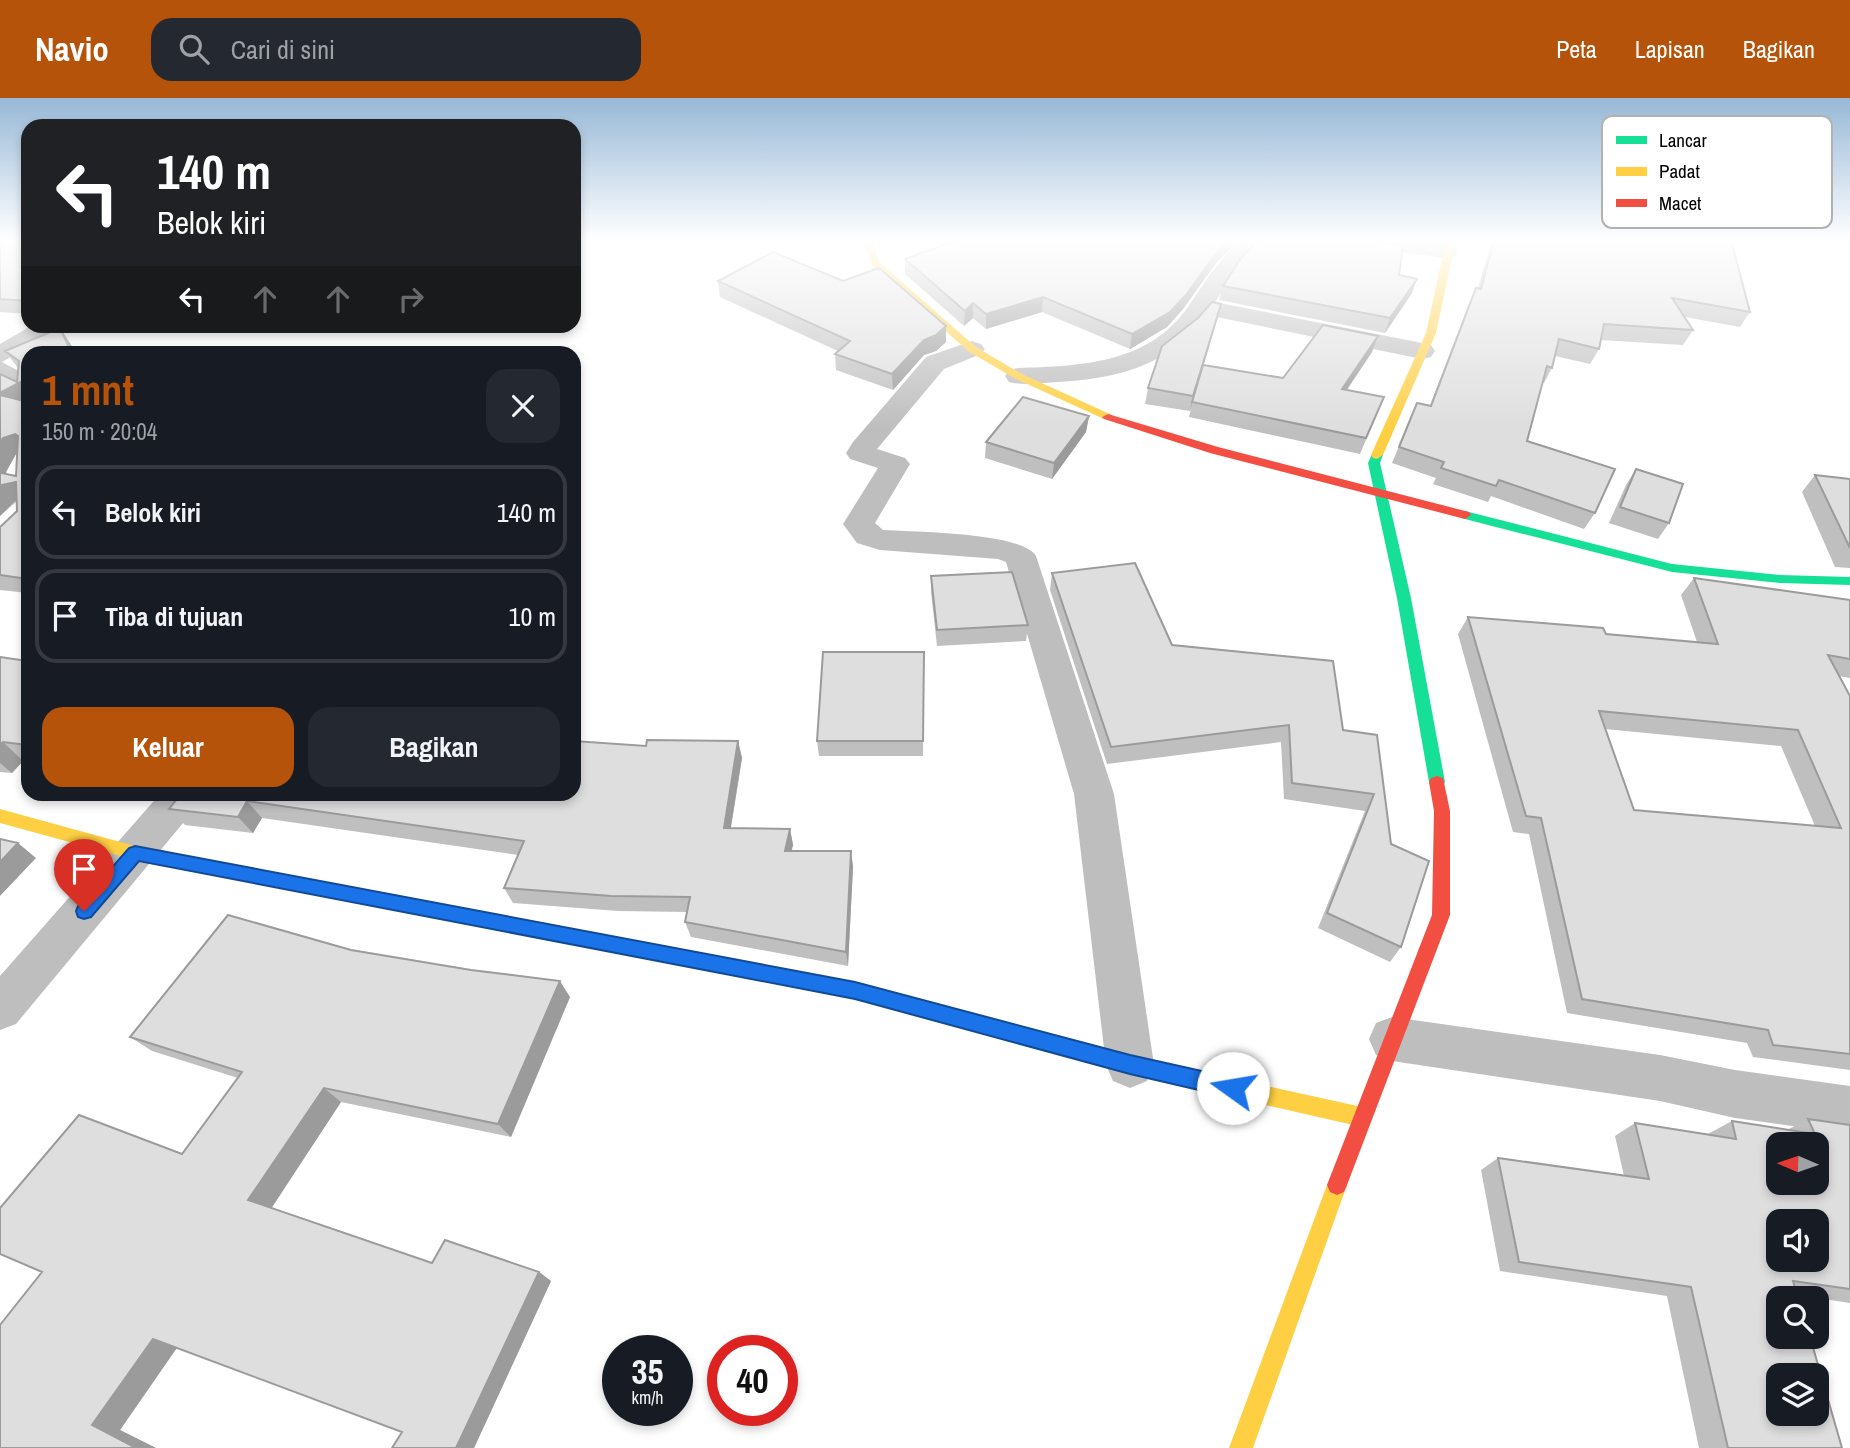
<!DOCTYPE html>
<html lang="id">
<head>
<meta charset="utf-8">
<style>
  :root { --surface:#171b24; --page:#242831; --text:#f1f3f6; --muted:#9ea1a6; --line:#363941; --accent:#b45309 }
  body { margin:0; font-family:"Archivo Narrow",sans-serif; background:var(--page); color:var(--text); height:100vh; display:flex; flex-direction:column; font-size:26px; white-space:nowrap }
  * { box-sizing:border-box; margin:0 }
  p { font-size:23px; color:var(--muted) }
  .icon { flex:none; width:38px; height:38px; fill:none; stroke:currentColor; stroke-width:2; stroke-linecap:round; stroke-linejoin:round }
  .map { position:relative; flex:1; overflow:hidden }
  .drawer { position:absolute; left:21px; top:248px; width:560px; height:455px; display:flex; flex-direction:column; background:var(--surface); border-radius:21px; box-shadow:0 4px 10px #0003 }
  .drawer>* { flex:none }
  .banner { position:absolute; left:21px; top:21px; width:560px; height:214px; border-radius:21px; box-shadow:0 4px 10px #0003; background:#202124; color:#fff; overflow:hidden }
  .needle { width:46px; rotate:272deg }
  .controls { position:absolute; left:1766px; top:1034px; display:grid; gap:14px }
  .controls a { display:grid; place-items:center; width:63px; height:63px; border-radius:14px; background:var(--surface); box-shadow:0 4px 10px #0003; font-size:35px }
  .speed { position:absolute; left:602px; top:1237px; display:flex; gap:14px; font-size:35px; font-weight:700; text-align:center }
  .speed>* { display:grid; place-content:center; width:91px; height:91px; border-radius:50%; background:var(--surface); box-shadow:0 4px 10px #0003; line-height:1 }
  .speed small { font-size:18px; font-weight:400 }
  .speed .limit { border:10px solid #d22; background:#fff; color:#111 }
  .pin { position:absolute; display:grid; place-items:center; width:60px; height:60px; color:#fff; margin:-72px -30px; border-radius:50% 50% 50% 0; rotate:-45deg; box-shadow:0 0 7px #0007 }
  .pin .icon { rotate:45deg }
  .me { position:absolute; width:77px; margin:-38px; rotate:283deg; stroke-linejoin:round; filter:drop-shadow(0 0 5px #0008) }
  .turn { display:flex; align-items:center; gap:24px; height:147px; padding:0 21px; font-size:32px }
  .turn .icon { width:91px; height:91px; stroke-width:2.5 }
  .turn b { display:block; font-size:49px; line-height:60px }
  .lanes { display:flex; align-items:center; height:66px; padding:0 21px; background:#0003; justify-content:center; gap:35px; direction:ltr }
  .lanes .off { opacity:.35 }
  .round { display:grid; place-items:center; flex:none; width:74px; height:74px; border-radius:21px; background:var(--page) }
  .summary { display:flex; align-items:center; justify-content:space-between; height:119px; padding:0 21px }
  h1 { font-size:42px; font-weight:700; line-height:52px; color:var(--accent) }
  .cta { display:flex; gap:14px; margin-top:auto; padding:14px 21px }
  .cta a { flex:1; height:80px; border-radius:21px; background:var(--accent); color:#fff; font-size:28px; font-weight:700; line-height:80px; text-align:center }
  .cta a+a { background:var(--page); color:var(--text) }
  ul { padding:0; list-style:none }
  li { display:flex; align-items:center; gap:21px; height:94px; margin:0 14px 10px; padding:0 7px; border:4px solid var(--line); border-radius:21px }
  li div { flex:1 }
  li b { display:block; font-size:26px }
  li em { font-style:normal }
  header { display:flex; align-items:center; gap:42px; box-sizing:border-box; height:98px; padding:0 35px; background:var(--accent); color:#fff }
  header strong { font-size:33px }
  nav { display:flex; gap:38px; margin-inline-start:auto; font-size:24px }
  .search { width:490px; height:63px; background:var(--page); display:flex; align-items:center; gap:18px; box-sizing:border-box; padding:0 24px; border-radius:21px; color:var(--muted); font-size:26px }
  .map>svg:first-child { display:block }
</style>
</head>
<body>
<header>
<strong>Navio</strong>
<div class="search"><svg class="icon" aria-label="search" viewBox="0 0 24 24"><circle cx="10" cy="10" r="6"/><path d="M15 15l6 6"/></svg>Cari di sini</div>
<nav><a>Peta</a><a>Lapisan</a><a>Bagikan</a></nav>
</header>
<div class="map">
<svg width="1850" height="1350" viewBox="0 0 1850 1350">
  <rect width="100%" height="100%" fill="#fff"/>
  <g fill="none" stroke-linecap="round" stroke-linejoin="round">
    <path fill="#bebebe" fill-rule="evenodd" d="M1242 142H1266L1235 173 1215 204 1422 245 1431 247 1435 253 1431 259 1422 261 1207 217C1172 267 1116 281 1058 284 1041 285 1024 288 1009 284L1005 278 1009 272 1018 270C1079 268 1145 266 1185 213 1203 188 1217 162 1242 142Z
      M1350 142C1385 142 1421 140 1455 148L1458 153 1455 158 1447 160 1361 149 1353 147Z
      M31 228H61L57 233 2 264 28 278V297L0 283V246Z
      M972 243 981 246 985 251 981 256 944 271 877 351 905 360 910 366 875 425 883 432C914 434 1021 434 1036 458L1114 696 1154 967 1147 983 1130 990 1113 983 1106 967 1074 696 1006 464 998 461 880 452 857 445 843 426 878 370 850 361 846 355 853 344 926 259Z
      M160 696H203L198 707 16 926 0 932V878Z
      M1392 919 1660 957 1735 972 1850 988V1036L1735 1020 1660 1003 1392 963 1376 957 1369 941 1376 925Z"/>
    <path fill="#16e098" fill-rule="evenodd" d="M1377 353 1383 357 1380 365 1411 500 1445 684 1443 688H1431L1429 684 1397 500 1368 365 1373 354Z
      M1465 413 1672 466 1780 477 1850 479V487L1780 485 1672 474 1461 420 1459 417Z
      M484 814 864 887 871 889 873 895 871 901 864 903 484 830 478 827 475 822 478 817Z"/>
    <path fill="#ffcf43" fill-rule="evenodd" d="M864 142H872L879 164 976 249 1022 276 1112 317V321H1104L1014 280 968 253 872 167Z
      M1446 142H1456L1436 235 1383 357 1377 361 1373 360 1371 357 1426 235Z
      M0 711 135 748 484 814 490 817 493 822 490 827 484 830 135 762 0 725Z
      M864 887 1130 958 1362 1009 1369 1012 1372 1019 1369 1026 1362 1029 1130 976 864 903 857 901 855 895 857 889Z
      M1337 1077 1344 1080 1347 1087 1253 1350H1229L1327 1087 1330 1080Z"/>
    <path fill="#f24e42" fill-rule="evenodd" d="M1108 316 1218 349 1469 414 1471 417 1465 421 1210 355 1104 321 1102 319Z
      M1437 678 1443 680 1450 713V817L1347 1087 1344 1094 1337 1097 1330 1094 1327 1087 1432 817 1434 713 1429 684 1431 680Z"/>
  </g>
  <path fill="#bfbfbf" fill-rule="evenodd" d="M0 142H28V216L0 214Z
    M1494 142H1731L1750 214 1740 229 1685 219 1693 232 1683 247 1601 242 1599 251 1590 266 1555 258 1552 270 1544 285H1543L1527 343 1595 415 1584 431 1491 398 1488 404 1433 386 1436 380 1392 365 1417 305 1430 307 1469 206 1476 190 1478 191 1485 164Z
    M905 161 1216 165 1183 211 1167 229 1130 251 1042 214 986 231 973 220 964 228 905 176Z
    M1399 177 1412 195 1385 235 1219 202 1223 188Z
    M718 183 946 244 936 253 924 257 893 292 836 272 835 256 838 253 720 199Z
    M1221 206 1203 267 1283 280 1372 254 1347 292 1384 299 1360 356 1189 319 1191 311 1190 313 1145 306 1148 290 1198 220Z
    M161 228H224L223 233Z
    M70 245 76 256H28V302L25 303 28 304V495L0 492V429L17 413V403L0 418 18 270 5 253ZM17 355 16 378 7 376 6 374 16 356Z
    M1089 318 1086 334 1052 381 985 360 986 344Z
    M1636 371 1669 425 1658 441 1609 425 1626 387Z
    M1815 377 1850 381V470L1835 469 1802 394Z
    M1052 475 1172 547 1343 632 1377 637 1401 849 1390 864 1318 830 1365 713 1284 701 1281 644 1107 666 1050 492Z
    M931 478 1028 527 1026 543 937 548 931 494Z
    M1694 480 1850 502V580L1839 578 1850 598V972L1753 959 1747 945 1567 915 1529 736 1513 734 1458 536 1468 519 1606 536 1697 544 1681 497ZM1605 631 1781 648 1815 728 1634 712Z
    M924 554 923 658H819L817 643Z
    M0 559 28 563V663H23L12 675 0 674Z
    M738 643 742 660 731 730 790 731 793 747 791 753H851L853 769 848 868 691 839 685 824 687 814 618 813 513 805 504 790 518 757 262 720 253 735 185 727 169 711 646 648Z
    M351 852 570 899 511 1039 341 1004 271 1110 432 1165 539 1174 551 1183 474 1350H392L402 1334 177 1250 120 1332 156 1350H0L182 1056 238 980 152 953 130 939Z
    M1808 1021 1850 1027V1205L1797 1197 1842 1350H1699L1667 1198 1500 1173 1481 1072 1498 1060 1624 1078 1615 1038 1635 1025 1708 1036 1732 1023 1787 1032Z"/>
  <path fill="#9b9b9b" d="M1228 142H1240L1216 165 1183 211 1167 229 1130 251 1132 236Z
    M1417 181 1412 195 1385 235 1390 220Z
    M1043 199 1042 214 986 231V216Z
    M973 205V220L964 228 965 213Z
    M1221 206 1217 222 1190 313 1193 298Z
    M946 228V244L936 253 924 257 893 292 892 276 924 242Z
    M60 230 70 245 76 256H72Z
    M1378 238 1372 254 1337 306 1342 291Z
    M28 280V302L9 312 0 300V295Z
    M1089 318 1086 334 1052 381 1054 365Z
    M15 336 27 351 16 356 6 374 12 385 16 384 28 400 15 403 0 418V345L3 340Z
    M738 643 742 660 728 746 724 730Z
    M3 644 23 663 12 675 0 665V647Z
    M247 703 262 720 253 735 238 719Z
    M790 731 793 747 788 769 785 753Z
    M18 745 36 760 0 798V764Z
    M851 753 853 769 848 868 846 854Z
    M560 883 570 899 511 1039 498 1026Z
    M324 990 341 1004 269 1114 248 1102Z
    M539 1174 551 1183 474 1350H456Z
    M153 1241 178 1248 120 1332 156 1350H136L92 1327Z"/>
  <path fill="#dedede" stroke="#9b9b9b" stroke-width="2" fill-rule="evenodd" d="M0 142H28V203L0 201Z
    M957 142H1228L1219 151 1186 197 1170 214 1132 236 1043 199 986 216 973 205 965 213 905 161Z
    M1259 142H1370L1403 148 1399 177 1417 181 1390 220 1223 188 1241 160Z
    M1494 142H1731L1750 214 1672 200 1693 232 1604 226 1599 251 1559 241 1552 270 1547 268 1527 343 1615 371 1595 415 1499 382 1496 388 1441 370 1444 364 1399 349 1417 305 1431 308 1476 190 1481 191Z
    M773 154 843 183 879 170 946 228 936 237 924 242 892 276 835 256 850 243 718 183Z
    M1212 204 1221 206 1193 298 1148 290 1162 248 1198 220Z
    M1323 227 1378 238 1342 291 1384 299 1366 340 1192 304 1203 267 1283 280Z
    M60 230 72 256H28V280L0 295V276L17 284 19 263 5 253Z
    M0 297 28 304V481L0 477V429L17 413 16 384 2 387 0 389V372L1 375 16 378 18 338 15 336 3 340 0 345Z
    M1023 299 1089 318 1054 365 986 344Z
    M1636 371 1683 386 1669 425 1620 409Z
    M1815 377 1850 381V450Z
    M1135 465 1172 547 1333 563 1343 632 1377 637 1391 746 1429 763 1401 849 1327 815 1374 696 1292 685 1289 627 1111 649 1052 475Z
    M1012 474 1028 527 937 532 931 478Z
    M1694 480 1850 502V561L1828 557 1850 598V956L1773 947 1768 932 1582 901 1541 720 1526 718 1468 519 1603 530 1606 536 1718 546ZM1599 613 1798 632 1841 730 1634 712Z
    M823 554H924L923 643H817Z
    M0 559 28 563V647L3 644 0 647Z
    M647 642 738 643 724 730 790 731 785 753H851L846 854 685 824 690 799 611 798 504 790 524 743 247 703 238 719 169 711 181 696H574V643L646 648Z
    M0 741 18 745 0 764Z
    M228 817 351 852 471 872 560 883 498 1026 324 990 248 1102 432 1165 445 1142 539 1174 456 1350H392L402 1334 153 1241 92 1327 136 1350H0V1227L42 1174 0 1156V1110L79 1017 182 1056 242 974 130 939Z
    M1808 1021 1850 1027V1191L1793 1183 1798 1200H1778V1239H1810L1842 1350H1728L1691 1189 1519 1164 1498 1060 1649 1081 1635 1025 1736 1041 1732 1023 1815 1036ZM1778 1046H1816V1085H1778ZM1778 1124H1816V1162H1778ZM1778 1278H1816V1316H1778Z"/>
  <linearGradient id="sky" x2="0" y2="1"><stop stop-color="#97b8d7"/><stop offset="0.43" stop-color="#fff"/><stop offset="1" stop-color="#fff" stop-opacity="0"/></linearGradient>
  <rect width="1850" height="331" fill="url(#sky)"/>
  <path fill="#1a73e8" stroke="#114b97" stroke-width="2" d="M135 748 855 884 1130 957 1233 980 1240 983 1243 990 1240 997 1233 1000 1130 976 855 901 139 763 91 819 84 821 78 819 76 813 78 808 129 750Z"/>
  <rect x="1602" y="18" width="230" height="112" rx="10" fill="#fff" stroke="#b2b2b2" stroke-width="2"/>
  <rect x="1616" y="38" width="31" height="8" fill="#16e098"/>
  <rect x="1616" y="69" width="31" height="9" fill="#ffcf43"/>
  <rect x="1616" y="101" width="31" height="8" fill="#f24e42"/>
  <g font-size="19" fill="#000">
    <text x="1659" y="49">Lancar</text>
    <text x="1659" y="80">Padat</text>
    <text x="1659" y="112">Macet</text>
  </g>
</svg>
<div class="controls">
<a><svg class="needle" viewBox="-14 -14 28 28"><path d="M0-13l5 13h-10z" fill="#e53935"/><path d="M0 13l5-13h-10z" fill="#9ea1a6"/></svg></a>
<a><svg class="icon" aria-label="sound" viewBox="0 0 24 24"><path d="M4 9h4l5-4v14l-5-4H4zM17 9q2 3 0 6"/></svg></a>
<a><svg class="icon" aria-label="search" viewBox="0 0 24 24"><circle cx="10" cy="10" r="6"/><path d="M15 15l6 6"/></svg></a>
<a><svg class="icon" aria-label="layers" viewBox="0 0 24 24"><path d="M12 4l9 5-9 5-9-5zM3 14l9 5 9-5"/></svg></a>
</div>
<div class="speed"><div>35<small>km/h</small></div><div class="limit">40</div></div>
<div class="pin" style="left:84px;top:813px;background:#d93025"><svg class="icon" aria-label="arrive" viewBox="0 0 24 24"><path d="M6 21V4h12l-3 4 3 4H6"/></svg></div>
<svg class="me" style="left:1233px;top:990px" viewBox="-20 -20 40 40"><circle r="19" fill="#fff"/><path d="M0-13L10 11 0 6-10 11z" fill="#1a73e8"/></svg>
<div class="banner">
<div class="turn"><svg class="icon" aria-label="left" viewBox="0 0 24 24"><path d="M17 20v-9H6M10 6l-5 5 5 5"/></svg><div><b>140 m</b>Belok kiri</div></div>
<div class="lanes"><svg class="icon" aria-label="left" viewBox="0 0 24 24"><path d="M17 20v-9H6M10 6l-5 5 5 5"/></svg><svg class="icon off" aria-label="ahead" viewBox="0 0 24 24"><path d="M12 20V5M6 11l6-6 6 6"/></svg><svg class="icon off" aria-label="ahead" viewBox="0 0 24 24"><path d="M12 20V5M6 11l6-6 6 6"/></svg><svg class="icon off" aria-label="right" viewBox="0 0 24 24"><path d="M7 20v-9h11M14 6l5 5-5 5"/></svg></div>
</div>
<section class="drawer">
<div class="summary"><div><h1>1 mnt</h1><p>150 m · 20:04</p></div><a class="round"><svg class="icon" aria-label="close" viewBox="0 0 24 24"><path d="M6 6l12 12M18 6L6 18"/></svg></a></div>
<ul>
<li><svg class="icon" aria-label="left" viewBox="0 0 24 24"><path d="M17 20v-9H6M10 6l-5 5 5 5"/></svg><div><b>Belok kiri</b></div><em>140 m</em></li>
<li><svg class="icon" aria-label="arrive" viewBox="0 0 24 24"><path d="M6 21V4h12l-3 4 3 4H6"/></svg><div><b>Tiba di tujuan</b></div><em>10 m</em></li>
</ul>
<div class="cta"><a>Keluar</a><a>Bagikan</a></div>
</section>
</div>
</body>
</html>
